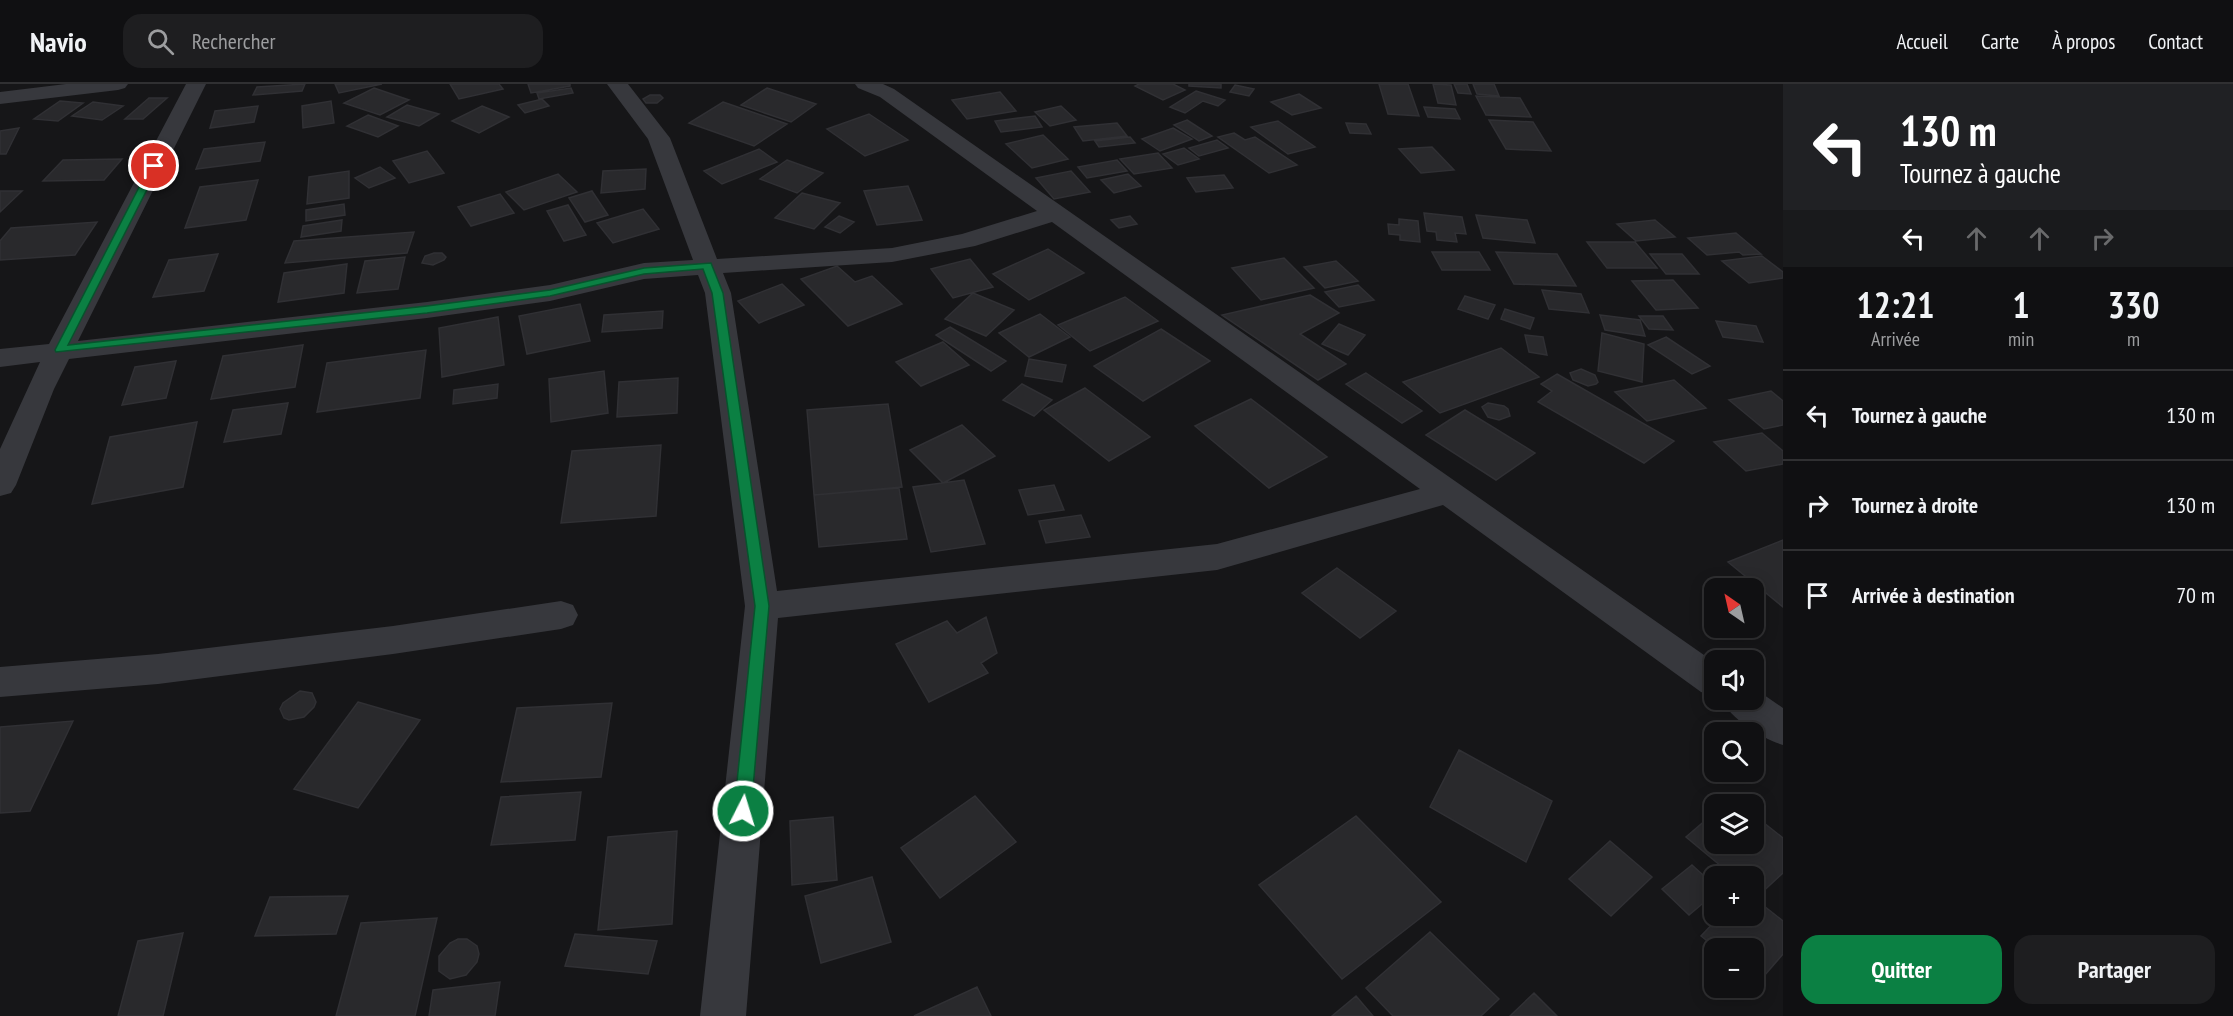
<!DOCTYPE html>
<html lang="fr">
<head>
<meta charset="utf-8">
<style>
  :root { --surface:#101012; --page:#1e1e20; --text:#f1f3f6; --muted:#9c9d9f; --line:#303032; --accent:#0b8043 }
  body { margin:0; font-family:"PT Sans Narrow",sans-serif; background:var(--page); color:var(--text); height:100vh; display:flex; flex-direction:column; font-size:22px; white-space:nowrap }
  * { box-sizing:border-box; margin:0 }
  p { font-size:20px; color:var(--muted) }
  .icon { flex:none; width:33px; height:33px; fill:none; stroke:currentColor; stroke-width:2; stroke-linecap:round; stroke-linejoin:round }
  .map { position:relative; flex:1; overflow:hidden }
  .panel { display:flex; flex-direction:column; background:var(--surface); width:450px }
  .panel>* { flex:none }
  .hud { background:#202124; color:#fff; overflow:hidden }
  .needle { width:39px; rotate:326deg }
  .fabs { position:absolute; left:1704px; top:494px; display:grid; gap:12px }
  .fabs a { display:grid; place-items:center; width:60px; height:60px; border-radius:12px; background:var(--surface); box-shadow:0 3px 15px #0003,0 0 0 2px var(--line); font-size:30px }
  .pin { position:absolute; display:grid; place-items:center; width:51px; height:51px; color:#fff; margin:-26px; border:3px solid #fff; border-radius:50%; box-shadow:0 2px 6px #0007 }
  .me { position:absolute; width:66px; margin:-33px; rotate:5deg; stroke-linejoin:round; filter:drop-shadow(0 0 4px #0008) }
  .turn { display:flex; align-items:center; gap:21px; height:126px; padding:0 18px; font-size:27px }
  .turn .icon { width:78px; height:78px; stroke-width:2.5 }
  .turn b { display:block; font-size:42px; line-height:51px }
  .lanes { display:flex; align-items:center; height:57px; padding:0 18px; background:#0003; justify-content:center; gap:30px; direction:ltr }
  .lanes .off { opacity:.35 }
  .eta { display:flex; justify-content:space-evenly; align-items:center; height:102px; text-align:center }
  .eta b { font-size:36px; font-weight:800; line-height:42px }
  .cta { display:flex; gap:12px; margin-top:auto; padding:12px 18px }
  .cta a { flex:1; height:69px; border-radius:18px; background:var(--accent); color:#fff; font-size:24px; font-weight:800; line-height:69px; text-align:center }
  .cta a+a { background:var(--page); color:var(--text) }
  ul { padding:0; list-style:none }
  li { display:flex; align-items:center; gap:18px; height:90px; padding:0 18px; border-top:2px solid var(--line) }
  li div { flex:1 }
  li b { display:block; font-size:22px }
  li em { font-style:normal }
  header { display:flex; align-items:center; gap:36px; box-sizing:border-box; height:84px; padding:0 30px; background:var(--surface); border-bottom:2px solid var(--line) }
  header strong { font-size:28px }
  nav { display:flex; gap:33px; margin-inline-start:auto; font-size:21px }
  .search { width:420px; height:54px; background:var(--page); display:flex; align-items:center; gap:15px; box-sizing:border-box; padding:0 21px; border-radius:18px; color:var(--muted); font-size:22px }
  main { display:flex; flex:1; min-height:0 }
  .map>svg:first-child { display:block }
</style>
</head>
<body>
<header>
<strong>Navio</strong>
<div class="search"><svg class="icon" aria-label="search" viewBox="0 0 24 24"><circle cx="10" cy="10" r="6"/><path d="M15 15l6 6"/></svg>Rechercher</div>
<nav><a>Accueil</a><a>Carte</a><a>À propos</a><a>Contact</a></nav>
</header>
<main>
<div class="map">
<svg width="1783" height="932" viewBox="0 0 1783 932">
  <rect width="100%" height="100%" fill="#161618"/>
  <path fill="#29292c" stroke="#303034" stroke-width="1.5" d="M305 0 302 7 253 11 257 3Z
    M335 0H382L339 9Z
    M450 0H499L503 5 459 15Z
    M528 0H570V2L531 9Z
    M1139 0H1173L1185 6 1163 16 1135 2Z
    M1189 0H1221V4L1189 2Z
    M1379 0H1408L1419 32 1388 30Z
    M1433 0 1451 1 1456 21 1438 19Z
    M1454 0H1467L1471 10 1458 9Z
    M1473 0H1494L1499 12 1477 10Z
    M1235 1 1254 5 1249 12 1230 8Z
    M374 4 409 16 380 31 344 19Z
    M571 4 573 9 539 15 537 9Z
    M767 4 816 20 791 38 741 21Z
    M1196 7 1225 16 1218 22 1203 17 1185 29 1170 23Z
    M1000 8 1016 27 967 35 952 16Z
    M1299 10 1321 24 1292 31 1271 18Z
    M650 11H660L663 14 657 19H646L643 15Z
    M1476 12 1520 14 1531 33 1486 31Z
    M149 14H167L143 35H125Z
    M542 15 549 22 525 29 518 21Z
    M60 17 83 19 58 37 34 35Z
    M331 17 334 39 303 44 302 22Z
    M93 18 123 22 102 36 72 32Z
    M723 18 787 40 754 62 689 39Z
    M407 21 439 30 419 42 387 33Z
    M258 22 254 38 210 44 215 27Z
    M482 22 509 33 479 49 452 37Z
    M1061 22 1076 36 1050 42 1035 28Z
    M1424 23 1455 25 1460 35 1428 33Z
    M869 30 908 56 865 72 827 45Z
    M368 31 398 42 378 53 347 42Z
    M1035 32 1042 43 1001 48 995 37Z
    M1187 36 1212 52 1199 57 1174 41Z
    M1489 36 1533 38 1551 67 1506 65Z
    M1278 37 1315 63 1288 70 1251 43Z
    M1117 39 1127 52 1083 57 1074 43Z
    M1346 39 1366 40 1371 50 1350 49Z
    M19 44 6 70H0V47Z
    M1173 44 1192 55 1160 67 1142 55Z
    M1234 49 1245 56 1255 53 1297 81 1269 89 1218 53Z
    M1043 51 1068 75 1032 84 1006 60Z
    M1130 53 1135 59 1099 63 1095 57Z
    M1217 56 1228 64 1199 72 1189 64Z
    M265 58 260 77 196 85 204 65Z
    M1432 63 1454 86 1421 89 1399 65Z
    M1184 64 1199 75 1178 81 1163 70Z
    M759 65 777 78 722 100 704 87Z
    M427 67 444 89 409 99 393 77Z
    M1158 69 1172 84 1134 90 1120 75Z
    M122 75 104 96 43 97 63 76Z
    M787 76 823 89 797 109 760 95Z
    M1117 76 1127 87 1087 94 1078 83Z
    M380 83 395 94 369 104 355 94Z
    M646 85 645 105 601 109 603 87Z
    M349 87V114L307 120 309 93Z
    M1071 87 1090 108 1054 115 1036 94Z
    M558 90 577 108 524 126 506 108Z
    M1128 90 1141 102 1114 109 1101 96Z
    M1224 91 1233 104 1196 108 1187 94Z
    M258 96 246 136 185 144 200 103Z
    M908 102 922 136 877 141 864 107Z
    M0 107H22L0 128Z
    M592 107 608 131 585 138 569 114Z
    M802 109 840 119 814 145 775 134Z
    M500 110 514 129 471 142 458 123Z
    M344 120 345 131 306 137V126Z
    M568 121 586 151 564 157 547 127Z
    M643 125 659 145 613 159 597 139Z
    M1424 129 1462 133 1466 150 1455 149 1457 158 1437 156 1436 148 1427 147Z
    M1476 131 1527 136 1535 159 1483 154Z
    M839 132 854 138 840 149 825 143Z
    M1130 132 1137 140 1119 144 1111 136Z
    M1399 135 1418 137 1420 158 1400 156V151L1389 150 1388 140 1399 141Z
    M342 136 341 147 301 153 303 142Z
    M1655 136 1675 153 1636 157 1617 140Z
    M97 138 75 171 0 176V157L11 144Z
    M414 148 407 169 285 179 294 157Z
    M1736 149 1761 170 1743 171 1739 168 1707 171 1688 154Z
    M1587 158H1635L1657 184H1607Z
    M1048 165 1084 189 1029 216 993 190Z
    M1432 168H1479L1490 186H1442Z
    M1496 168 1557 170 1576 202 1514 200Z
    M434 169H442L446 173 444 176 433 181 422 179 425 172Z
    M218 170 204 207 153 213 169 176Z
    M1650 170H1682L1699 190H1666Z
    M1762 172 1783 188V194L1749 199 1722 177Z
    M405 173 398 205 357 209 365 177Z
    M1284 174 1314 204 1261 216 1232 184Z
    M970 175 993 203 953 214 931 185Z
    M1336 177 1358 197 1325 204 1304 183Z
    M347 180 344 209 278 218 284 189Z
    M837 182 855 198 872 192 902 220 848 242 801 195Z
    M1673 196 1698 224 1656 226 1632 197Z
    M782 200 804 221 759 239 738 217Z
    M1358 201 1374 216 1339 223 1325 208Z
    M1542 206 1581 210 1589 229 1549 225Z
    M973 209 1014 226 986 252 945 235Z
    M1310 211 1339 229 1300 250 1346 280 1318 296 1222 231Z
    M1465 212 1495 221 1488 235 1458 225Z
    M1125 213 1158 237 1090 267 1058 241Z
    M580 220 590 257 527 270 519 232Z
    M1505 225 1534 234 1530 245 1501 235Z
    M663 227 662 244 602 248 604 231Z
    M1040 230 1070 253 1029 273 999 249Z
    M1600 231 1640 236 1645 252 1605 246Z
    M1639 232H1663L1673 246 1649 245Z
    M498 233 504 281 442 293 439 244Z
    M1716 237 1756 242 1763 258 1723 253Z
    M1339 240 1365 251 1348 271 1322 260Z
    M950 243 1006 277 991 287 936 251Z
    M1161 245 1210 277 1143 317 1094 282Z
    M1602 249 1644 260 1642 298 1598 287Z
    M1525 251 1543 253 1547 271 1529 268Z
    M1666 253 1710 282 1692 290 1648 261Z
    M943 258 969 281 921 302 896 278Z
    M303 261 295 303 211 315 223 272Z
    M1501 264 1539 293 1440 329 1403 298Z
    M426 266 420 314 317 328 327 279Z
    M1029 275 1066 281 1062 298 1025 292Z
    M176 277 166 314 122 321 135 283Z
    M1581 285 1595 291 1598 298 1596 300 1588 302 1573 296 1570 289Z
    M604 287 608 329 551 338 549 295Z
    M1366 289 1422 327 1402 339 1346 300Z
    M1557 290 1674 357 1644 379 1538 318 1552 307 1541 300Z
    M678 294 677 329 617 333 619 298Z
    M1674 296 1706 324 1647 337 1615 308Z
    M498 300 497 314 453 320 454 306Z
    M1022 300 1052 316 1034 332 1003 316Z
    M1085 304 1150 353 1109 377 1044 326Z
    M1771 307 1783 317V341L1764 345 1729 316Z
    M1251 315 1327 373 1269 404 1195 342Z
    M288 319 281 350 224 358 233 326Z
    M1488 319 1504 322 1508 325 1510 332 1499 336 1488 333 1482 323Z
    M888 320 902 403 814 411 807 326Z
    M1465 326 1535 369 1496 396 1426 351Z
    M197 338 183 403 92 420 110 353Z
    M962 341 995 372 943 399 910 366Z
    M1762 349 1783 367V380L1746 387 1714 358Z
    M661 361 656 432 561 439 572 367Z
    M964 396 985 460 931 468 913 403Z
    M1054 401 1064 426 1028 431 1019 406Z
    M899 404 907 455 819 463 814 411Z
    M1081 431 1090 453 1046 459 1039 437Z
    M1783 456V523L1728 478Z
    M1337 484 1396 527 1360 554 1302 509Z
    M986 533 997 569 981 579 988 589 929 618 896 560 947 537 957 549Z
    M300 607 312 609 316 618 314 623 304 633 289 636 284 634 280 625 283 619Z
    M358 618 420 636 358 724 294 705Z
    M612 619 601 693 501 698 517 624Z
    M73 637 30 727 0 729V643Z
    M1459 666 1552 717 1526 778 1430 723Z
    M581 708 575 756 491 761 501 713Z
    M975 712 1016 758 940 814 901 764Z
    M1714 729V759H1754V731L1783 754V789L1758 812 1754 809V792H1733L1686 753Z
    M1356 732 1441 818 1342 895 1259 801Z
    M833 733 837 796 792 801 790 737Z
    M677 747 672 840 598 846 608 753Z
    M1610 757 1652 793 1611 832 1569 795Z
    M1692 781 1714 801V810L1689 831 1662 805Z
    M872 793 891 858 821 879 805 812Z
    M348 812 336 850 255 852 270 813Z
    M1754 814 1783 837V870L1758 899 1754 895V864H1716L1701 852 1721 831H1754Z
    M437 834 415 932H336L361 839Z
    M1430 848 1499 915 1481 932H1393L1366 904Z
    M183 849 163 932H118L138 857Z
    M575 850 657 857 648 890 565 882Z
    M458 855H467L477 862 479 870 477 878 466 891 450 895 439 887V872L450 859Z
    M500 898 495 932H429L433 906Z
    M977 903 991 932H914Z
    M1534 909 1557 932H1510Z
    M1356 912 1373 932H1332Z"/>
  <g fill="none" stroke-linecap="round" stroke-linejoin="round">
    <path fill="#37383d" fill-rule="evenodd" d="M66 0H128L125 4 118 6 0 20V8Z
      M186 0H206L78 257 427 218 550 201 644 179 693 176 648 55 607 0H628L670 54 717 175 892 164 962 150 1037 127 880 13 858 4 855 0H883L894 5 1714 578V612L1701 608 1443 421 1217 486 778 534 746 932H700L745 522 705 209 698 191 644 195 550 217 427 234 69 275 54 305 16 401 11 409 0 412V365L40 278 0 283V265L49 260ZM1052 138 1420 405 1217 460 777 507 731 209 723 189 892 178 975 162Z
      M561 517 573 521 578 531 573 541 561 545 393 570 158 600 0 613V583L158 570 393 542Z
      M1754 604 1783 624V661C1761 654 1732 636 1721 615H1754Z"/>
  </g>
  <path fill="#0b8043" stroke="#07532c" stroke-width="1.5" d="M154 79 159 82 68 261 427 222 550 206 644 184 711 179 723 209 769 522 751 727 749 732 743 735 737 732 734 727 755 522 712 209 703 185 644 190 550 212 427 229 56 268 55 266 150 82Z"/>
</svg>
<div class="fabs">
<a><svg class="needle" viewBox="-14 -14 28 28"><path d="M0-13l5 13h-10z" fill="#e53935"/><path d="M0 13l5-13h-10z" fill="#9c9d9f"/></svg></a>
<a><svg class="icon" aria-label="sound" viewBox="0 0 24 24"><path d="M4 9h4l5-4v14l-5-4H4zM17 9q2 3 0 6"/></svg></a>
<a><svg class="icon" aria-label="search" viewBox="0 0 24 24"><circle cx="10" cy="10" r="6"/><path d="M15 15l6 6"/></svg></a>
<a><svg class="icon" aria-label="layers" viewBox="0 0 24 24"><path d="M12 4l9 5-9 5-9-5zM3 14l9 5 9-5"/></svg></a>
<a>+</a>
<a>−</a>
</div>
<div class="pin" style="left:154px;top:82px;background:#d93025"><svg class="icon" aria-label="arrive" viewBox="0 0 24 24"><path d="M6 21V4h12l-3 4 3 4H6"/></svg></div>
<svg class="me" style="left:743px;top:727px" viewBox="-20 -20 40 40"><circle r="17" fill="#0b8043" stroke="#fff" stroke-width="3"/><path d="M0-11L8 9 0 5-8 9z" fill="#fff"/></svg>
</div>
<section class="panel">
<div class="hud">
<div class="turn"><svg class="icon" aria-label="left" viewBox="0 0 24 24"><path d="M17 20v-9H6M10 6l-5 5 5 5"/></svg><div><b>130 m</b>Tournez à gauche</div></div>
<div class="lanes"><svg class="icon" aria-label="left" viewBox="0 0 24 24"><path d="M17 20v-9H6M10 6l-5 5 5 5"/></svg><svg class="icon off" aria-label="ahead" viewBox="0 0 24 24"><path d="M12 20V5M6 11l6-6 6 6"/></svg><svg class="icon off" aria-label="ahead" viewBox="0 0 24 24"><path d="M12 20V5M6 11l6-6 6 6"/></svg><svg class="icon off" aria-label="right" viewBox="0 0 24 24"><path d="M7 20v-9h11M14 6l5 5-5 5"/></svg></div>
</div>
<div class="eta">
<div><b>12:21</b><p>Arrivée</p></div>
<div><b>1</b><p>min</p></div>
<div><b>330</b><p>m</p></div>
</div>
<ul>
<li><svg class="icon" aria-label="left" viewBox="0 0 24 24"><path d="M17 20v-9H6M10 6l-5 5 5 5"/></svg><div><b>Tournez à gauche</b></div><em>130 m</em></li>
<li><svg class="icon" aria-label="right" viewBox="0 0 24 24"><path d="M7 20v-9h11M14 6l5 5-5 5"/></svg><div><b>Tournez à droite</b></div><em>130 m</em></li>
<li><svg class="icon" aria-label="arrive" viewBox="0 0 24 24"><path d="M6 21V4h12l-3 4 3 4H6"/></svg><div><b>Arrivée à destination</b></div><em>70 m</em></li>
</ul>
<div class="cta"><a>Quitter</a><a>Partager</a></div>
</section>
</main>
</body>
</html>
